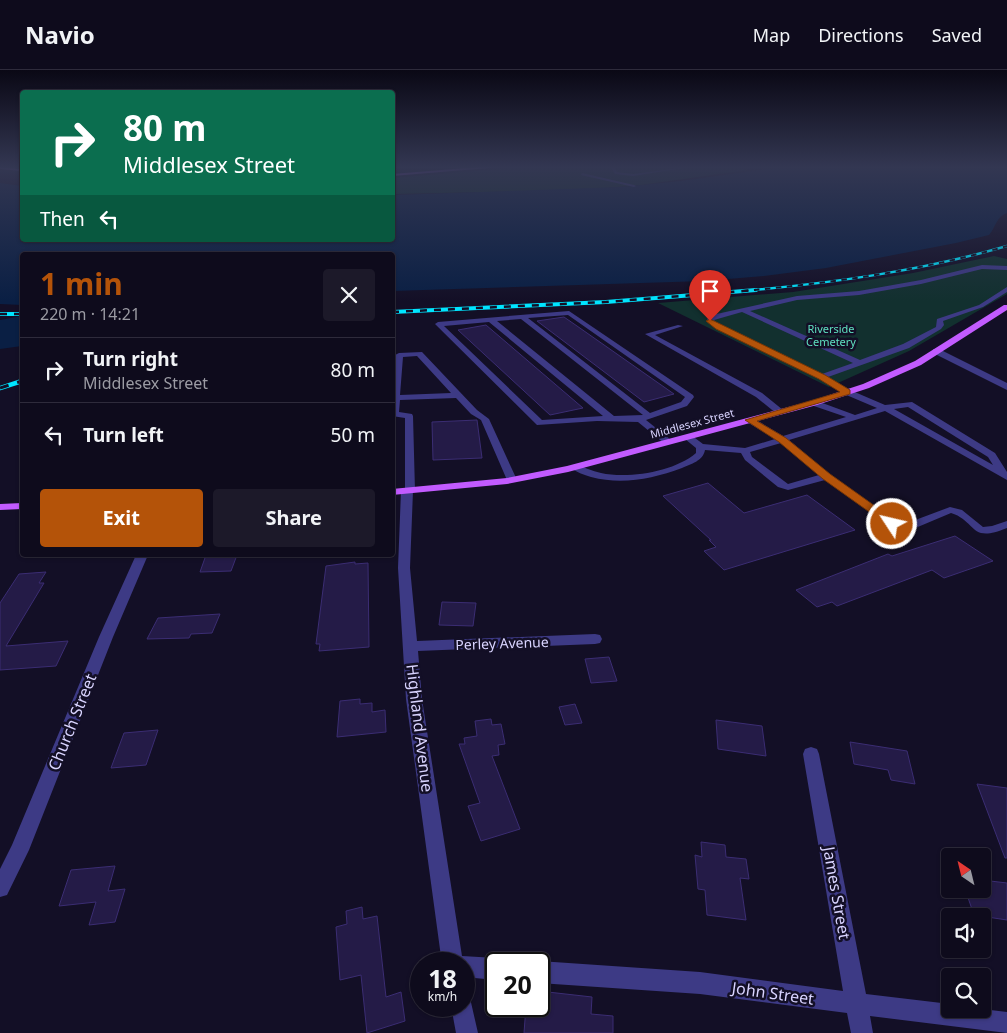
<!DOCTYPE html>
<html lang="en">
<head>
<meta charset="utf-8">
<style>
  :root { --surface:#0e0b1c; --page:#1c1929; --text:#f1f3f6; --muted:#9b9ba3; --line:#2e2b3b; --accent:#b45309 }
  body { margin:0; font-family:"Noto Sans",sans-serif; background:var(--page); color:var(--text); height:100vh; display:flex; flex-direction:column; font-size:19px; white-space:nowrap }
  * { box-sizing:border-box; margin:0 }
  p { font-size:16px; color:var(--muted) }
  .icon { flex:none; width:28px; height:28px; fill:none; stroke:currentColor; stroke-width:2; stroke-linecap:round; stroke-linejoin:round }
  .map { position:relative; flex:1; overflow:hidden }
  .details { position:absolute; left:20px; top:182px; width:375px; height:305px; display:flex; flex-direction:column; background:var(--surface); border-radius:5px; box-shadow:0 1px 4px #0004,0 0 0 1px var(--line) }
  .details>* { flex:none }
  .banner { position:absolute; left:20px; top:20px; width:375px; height:152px; border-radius:5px; box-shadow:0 1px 4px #0004,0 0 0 1px var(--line); background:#0b6e4f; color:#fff; overflow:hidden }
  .needle { width:32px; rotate:325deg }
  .tools { position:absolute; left:941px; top:778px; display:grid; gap:10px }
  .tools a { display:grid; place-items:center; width:50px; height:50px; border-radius:5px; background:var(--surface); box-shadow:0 1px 4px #0004,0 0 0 1px var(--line); font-size:25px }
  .speed { position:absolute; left:410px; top:882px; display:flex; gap:10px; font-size:25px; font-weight:700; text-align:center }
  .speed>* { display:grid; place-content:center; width:65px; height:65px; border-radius:50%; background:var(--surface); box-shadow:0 1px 4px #0004,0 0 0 1px var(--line); line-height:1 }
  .speed small { font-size:12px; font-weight:400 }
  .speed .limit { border:2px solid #111; border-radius:8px; background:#fff; color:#111 }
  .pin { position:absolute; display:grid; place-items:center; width:42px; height:42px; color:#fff; margin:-51px -21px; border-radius:50% 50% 50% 0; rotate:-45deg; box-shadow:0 0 5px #0007 }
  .pin .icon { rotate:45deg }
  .me { position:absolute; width:55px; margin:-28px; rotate:305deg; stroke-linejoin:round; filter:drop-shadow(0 0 4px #0008) }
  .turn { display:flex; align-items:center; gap:18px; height:105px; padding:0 20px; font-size:22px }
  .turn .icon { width:65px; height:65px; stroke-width:2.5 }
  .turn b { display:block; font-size:35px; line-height:42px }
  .then { display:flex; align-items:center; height:48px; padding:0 20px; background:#0003; gap:10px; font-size:19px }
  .round { display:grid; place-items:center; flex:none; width:52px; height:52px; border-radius:5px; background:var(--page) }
  .overview { display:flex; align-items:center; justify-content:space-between; height:85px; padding:0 20px }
  h1 { font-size:30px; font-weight:700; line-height:38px; color:var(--accent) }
  .button { display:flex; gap:10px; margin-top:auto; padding:10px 20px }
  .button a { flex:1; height:58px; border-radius:5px; background:var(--accent); color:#fff; font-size:20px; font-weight:700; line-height:58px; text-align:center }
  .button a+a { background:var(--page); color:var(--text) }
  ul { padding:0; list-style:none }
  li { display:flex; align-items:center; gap:15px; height:65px; padding:0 20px; border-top:1px solid var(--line) }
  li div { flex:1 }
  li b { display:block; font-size:19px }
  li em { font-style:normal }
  header { display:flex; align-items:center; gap:30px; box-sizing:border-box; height:70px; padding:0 25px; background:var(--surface); border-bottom:1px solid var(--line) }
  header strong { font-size:24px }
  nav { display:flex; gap:28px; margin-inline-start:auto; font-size:18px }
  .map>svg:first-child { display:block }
</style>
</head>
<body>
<header>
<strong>Navio</strong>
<nav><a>Map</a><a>Directions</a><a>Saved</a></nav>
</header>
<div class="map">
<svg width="1007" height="963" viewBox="0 0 1007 963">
  <rect width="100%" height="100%" fill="#130f26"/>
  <path fill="#12302f" d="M534 96H729L747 100 641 115 581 120 393 124V108Z
    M994 186 1007 189V224L909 281 829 317 658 233 793 222 913 203Z"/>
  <path fill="#0a1f44" d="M789 96H1007V143C996 147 996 157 989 165L956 173 826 198 764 206 704 211 393 221 392 185H22V235L0 234V113L22 116V170H392L393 125 621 117 681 111Z
    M22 246V276L0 279V250Z"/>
  <path fill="#241b47" stroke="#3b2d73" d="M564 247 577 256 674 324 644 332 537 251Z
    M486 255 583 338 550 345 458 260Z
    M477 350 482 388 433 390 432 352Z
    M708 413 744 443 807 425 855 460 724 500 704 481 716 477 709 470H711L663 426Z
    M955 466 993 491 944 508 932 500 837 536 832 532 817 537 796 520 888 484 892 486Z
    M206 485H237L231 501 200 502Z
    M355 492V494L368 493 369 577 319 581 320 574H316L326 496Z
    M46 502 39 513H44L6 576 68 571 56 596 0 600V533L19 504Z
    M442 532 476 533 473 556 439 555Z
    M220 544 212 563 191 564 189 568 147 569 158 548Z
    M609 587 617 611 591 613 585 589Z
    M360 629V634L372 633V642L385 640 386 662 337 667 340 631Z
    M575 634 582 653 565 655 559 637Z
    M491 649 492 655 501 654 505 674 498 675 499 685 492 686 520 759 481 771 468 736 480 733 459 674H465L464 668 477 666 475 651Z
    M716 650 762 656 766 686 718 679Z
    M158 660 146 695 111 698 124 663Z
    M850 672 907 681 915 714 891 710 888 700 854 694Z
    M977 714 1007 718V788H1005Z
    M701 772 725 775 726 787 746 789 749 809 740 808 746 850 707 845 705 820 698 819 695 785 702 787Z
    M115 796 108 821 125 819 115 852 89 855 96 832 59 836 71 800Z
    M982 810 1007 813V850L974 845 965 819H982Z
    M362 837 363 849 377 846 386 927 401 922 405 951 367 963 361 905 340 910 336 857 347 854 346 841Z
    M539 921 592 927 591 944 613 946V963H524L526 936H539Z"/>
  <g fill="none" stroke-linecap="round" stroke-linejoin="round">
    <path fill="#3d3a85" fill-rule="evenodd" d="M610 96H614L617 102 633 104 696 96 633 106 615 104Z
      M582 103 634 115 636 116 634 117 581 105Z
      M982 195 1007 196V200L982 199 921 214 859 225 797 230 750 241 860 290 903 274 936 257 937 249 979 235 1007 217V222L983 237 943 251 944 255 941 259 909 278 828 307 850 320 885 335 912 332 995 383 1007 402V410L885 341 789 370 829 404 902 455 950 437 962 440 983 457 992 456 1007 451V458C969 474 977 451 951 443L913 459 896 460 825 410 788 420 778 417 745 390 741 383 705 380C703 391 691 394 682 398 652 409 622 415 591 407 584 405 576 402 570 397L575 394C584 397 592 401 601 403 628 409 674 402 696 383V378L685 369V365H691L703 374 745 378 775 369 747 352V348H753L783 366 846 347 811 335V331H817L855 345 877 338 844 324 819 309 717 259 709 253 707 249 712 245 797 226 859 221 921 210ZM742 242 853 293 822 304 721 257 714 250ZM908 337 988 387 993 395 894 339ZM781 373 819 405 788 414 752 387 750 382Z
      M569 241 693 325 694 327 687 336 646 350 671 370V374H665L638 352 597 351 537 355 435 254 438 252ZM568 245 685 327 681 332 650 343 528 248ZM521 249 643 345 614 346 497 251ZM489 252 603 346 542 350 444 256Z
      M678 255 683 256 655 265 762 323 783 340V344H777L756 327 645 264Z
      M422 282 477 340 489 349 517 410 515 412H509L507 410 481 350 471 344 456 328 400 330 399 342 412 344 413 346 415 421 410 424 406 423 405 421V348L392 346 395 285 399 283ZM417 286 451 323 400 325 403 287Z"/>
    <path fill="#3d3a85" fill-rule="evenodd" d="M933 279H939L1007 313V320L933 283Z
      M407 418 413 421 410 498 417 571 595 564 600 565 602 569 600 573 595 574 418 581 422 629 462 886 496 888 504 891V894H496V910L464 907V894H442L406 629 398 498 401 421Z
      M136 485H148L113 567 29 780 7 825 0 827V799L12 775 99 567Z
      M811 677 817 679 819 684 866 924 950 934V939H982L1007 942V963L870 946 873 963H851L847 943 700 924 539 913V894H533L539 891 700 902 843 921 803 684 805 679Z
      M464 926 470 928 478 963H456L451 936H464Z"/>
    <path fill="#c25bff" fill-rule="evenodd" d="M490 96H513L392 106V104Z
      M0 97 22 99V101L0 99Z
      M1004 235H1007V240L921 295 869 318 817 335 568 402 507 414 392 425V419L507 408 567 396 811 331 863 314 915 291Z
      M22 433V439L0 440V434Z"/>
    <defs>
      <path id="rail-far2" d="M743 221C832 213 921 201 1007 176"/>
      <path id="rail-far1" d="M392 242 606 232 756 220
        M0 244H22"/>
      <path id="rail" d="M0 318 22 311"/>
    </defs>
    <use href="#rail-far2" stroke="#00e5ff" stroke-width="2.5"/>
    <use href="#rail-far1" stroke="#00e5ff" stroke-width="4"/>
    <use href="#rail" stroke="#00e5ff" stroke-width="4.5"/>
    <use href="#rail-far2" stroke="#130f26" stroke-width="2" stroke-dasharray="5.5" stroke-linecap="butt"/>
    <use href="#rail-far1" stroke="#130f26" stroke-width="2.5" stroke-dasharray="7" stroke-linecap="butt"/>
    <use href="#rail" stroke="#130f26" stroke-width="3" stroke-dasharray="9" stroke-linecap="butt"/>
  </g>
  <linearGradient id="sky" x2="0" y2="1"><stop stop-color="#0a0815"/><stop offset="0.42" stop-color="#333752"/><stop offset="1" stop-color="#333752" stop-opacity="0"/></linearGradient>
  <rect width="1007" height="231" fill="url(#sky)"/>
  <path fill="#b45309" stroke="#753606" d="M710 249 825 305 850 320V324L757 351 786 368 830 404 896 451 898 454 896 456H889L823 409 779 372 745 350 840 322 819 309 716 259 706 251Z"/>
  <g text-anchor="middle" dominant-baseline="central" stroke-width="5" stroke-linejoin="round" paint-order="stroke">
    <g font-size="11" fill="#5fe0c0" stroke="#130f26">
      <text x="831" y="258">Riverside<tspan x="831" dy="13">Cemetery</tspan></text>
    </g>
    <g font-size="11" fill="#d9d4ff" stroke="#130f26">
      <text transform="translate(692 353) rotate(-15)">Middlesex Street</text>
    </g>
    <g font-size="14" fill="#d9d4ff" stroke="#130f26">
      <text transform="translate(502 573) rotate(-2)">Perley Avenue</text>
    </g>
    <g font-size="16" fill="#d9d4ff" stroke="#130f26">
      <text transform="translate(72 652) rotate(-68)">Church Street</text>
      <text transform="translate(420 658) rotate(83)">Highland Avenue</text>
      <text transform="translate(837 823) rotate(80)">James Street</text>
      <text transform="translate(773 923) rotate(8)">John Street</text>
    </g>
  </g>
</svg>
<div class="tools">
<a><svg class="needle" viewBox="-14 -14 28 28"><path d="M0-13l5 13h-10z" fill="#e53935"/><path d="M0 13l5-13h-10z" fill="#9b9ba3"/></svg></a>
<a><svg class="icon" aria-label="sound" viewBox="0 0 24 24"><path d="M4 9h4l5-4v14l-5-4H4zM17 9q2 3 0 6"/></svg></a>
<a><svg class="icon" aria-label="search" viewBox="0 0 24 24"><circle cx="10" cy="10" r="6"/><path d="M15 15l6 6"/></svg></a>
</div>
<div class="speed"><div>18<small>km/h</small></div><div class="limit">20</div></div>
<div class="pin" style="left:710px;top:251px;background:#d93025"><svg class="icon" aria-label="arrive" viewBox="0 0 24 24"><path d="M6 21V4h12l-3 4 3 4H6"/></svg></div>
<svg class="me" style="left:892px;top:454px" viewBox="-20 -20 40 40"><circle r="17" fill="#b45309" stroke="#fff" stroke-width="3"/><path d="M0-11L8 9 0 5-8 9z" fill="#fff"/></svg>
<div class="banner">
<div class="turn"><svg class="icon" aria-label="right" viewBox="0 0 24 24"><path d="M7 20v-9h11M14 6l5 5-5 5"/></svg><div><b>80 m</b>Middlesex Street</div></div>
<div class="then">Then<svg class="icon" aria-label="left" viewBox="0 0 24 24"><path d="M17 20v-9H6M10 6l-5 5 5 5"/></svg></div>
</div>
<section class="details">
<div class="overview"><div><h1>1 min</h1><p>220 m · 14:21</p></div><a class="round"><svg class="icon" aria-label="close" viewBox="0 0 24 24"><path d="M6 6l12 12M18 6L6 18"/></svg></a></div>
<ul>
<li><svg class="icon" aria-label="right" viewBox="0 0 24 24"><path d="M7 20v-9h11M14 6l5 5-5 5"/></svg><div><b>Turn right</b><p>Middlesex Street</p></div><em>80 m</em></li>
<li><svg class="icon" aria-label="left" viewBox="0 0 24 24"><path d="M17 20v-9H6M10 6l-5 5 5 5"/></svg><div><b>Turn left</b></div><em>50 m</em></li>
</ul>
<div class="button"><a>Exit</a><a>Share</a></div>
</section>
</div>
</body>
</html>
